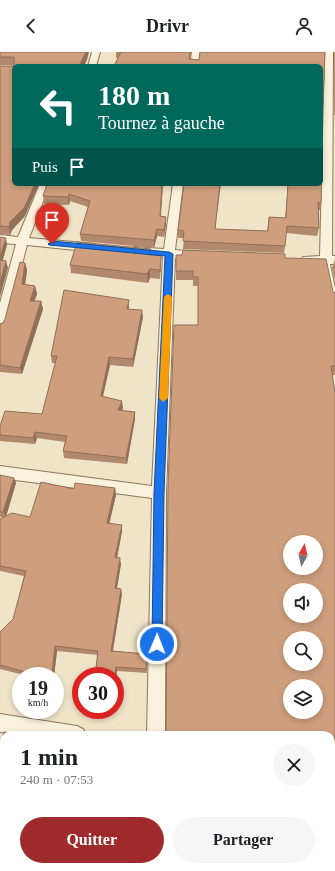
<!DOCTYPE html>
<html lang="fr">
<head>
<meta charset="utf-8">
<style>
  :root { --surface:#fff; --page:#f6f6f6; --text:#202124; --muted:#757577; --accent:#9e2a2b }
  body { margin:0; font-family:"Times New Roman",serif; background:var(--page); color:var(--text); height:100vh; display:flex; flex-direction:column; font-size:15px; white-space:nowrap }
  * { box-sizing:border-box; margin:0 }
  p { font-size:13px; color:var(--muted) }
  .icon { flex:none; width:22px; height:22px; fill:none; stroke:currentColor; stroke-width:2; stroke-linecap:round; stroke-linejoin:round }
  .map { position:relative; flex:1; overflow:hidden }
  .sheet { position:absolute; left:0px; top:679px; width:335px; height:140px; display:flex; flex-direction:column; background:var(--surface); border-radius:12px 12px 0 0; box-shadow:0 2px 6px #0003 }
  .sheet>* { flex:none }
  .top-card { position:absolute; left:12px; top:12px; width:311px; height:122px; border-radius:6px; box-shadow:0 2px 6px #0003; background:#00695c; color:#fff; overflow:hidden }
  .needle { width:26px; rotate:8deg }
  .fabs { position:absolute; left:283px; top:483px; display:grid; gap:8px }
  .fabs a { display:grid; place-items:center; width:40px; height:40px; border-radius:50%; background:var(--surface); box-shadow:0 2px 6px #0003; font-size:20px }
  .speed { position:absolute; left:12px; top:615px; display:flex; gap:8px; font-size:20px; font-weight:700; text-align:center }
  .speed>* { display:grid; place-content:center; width:52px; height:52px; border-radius:50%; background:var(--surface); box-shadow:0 2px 6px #0003; line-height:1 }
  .speed small { font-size:10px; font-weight:400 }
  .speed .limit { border:6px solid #d22; background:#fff; color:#111 }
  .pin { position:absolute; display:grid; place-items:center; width:34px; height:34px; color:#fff; margin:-41px -17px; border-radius:50% 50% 50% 0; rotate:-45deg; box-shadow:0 0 4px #0007 }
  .pin .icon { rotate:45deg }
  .me { position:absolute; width:44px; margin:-22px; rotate:1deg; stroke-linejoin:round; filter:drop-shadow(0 0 3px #0008) }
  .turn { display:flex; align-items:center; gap:14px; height:84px; padding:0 20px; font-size:18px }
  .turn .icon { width:52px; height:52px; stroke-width:2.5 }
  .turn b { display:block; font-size:28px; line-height:34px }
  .then { display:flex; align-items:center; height:38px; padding:0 20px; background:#0003; gap:8px; font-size:15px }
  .round { display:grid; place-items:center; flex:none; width:42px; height:42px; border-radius:21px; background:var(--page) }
  .headline { display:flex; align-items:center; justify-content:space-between; height:68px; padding:0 20px }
  h1 { font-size:24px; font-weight:700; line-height:30px }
  .cta { display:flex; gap:8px; margin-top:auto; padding:8px 20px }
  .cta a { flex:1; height:46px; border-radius:24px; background:var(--accent); color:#fff; font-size:16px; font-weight:700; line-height:46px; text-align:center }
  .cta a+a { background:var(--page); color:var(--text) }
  header { display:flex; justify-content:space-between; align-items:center; height:52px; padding:0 20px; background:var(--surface); font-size:18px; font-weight:700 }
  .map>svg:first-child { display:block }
</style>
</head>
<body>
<header><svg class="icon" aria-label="back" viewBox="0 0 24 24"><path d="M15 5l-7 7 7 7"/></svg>Drivr<svg class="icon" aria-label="person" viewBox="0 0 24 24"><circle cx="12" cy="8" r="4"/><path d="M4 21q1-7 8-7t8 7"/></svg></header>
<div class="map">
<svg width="335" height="819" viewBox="0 0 335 819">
  <rect width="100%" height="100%" fill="#f0e4c8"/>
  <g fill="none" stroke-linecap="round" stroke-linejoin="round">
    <defs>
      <path id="lane" d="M326 206 329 208 335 236V251L332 249 323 208Z"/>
      <path id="street" d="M92 0H100L96 14H88Z
        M192 0H200L198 14H190Z
        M325 0H333L332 204H335V212H307L303 211 301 208 303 205 320 204Z
        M40 132H50L29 186 95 192 101 196 95 200 27 193 6 274 4 277 0 279V251L16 192 0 191V183L18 185Z
        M173 132H183L175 198 201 200 207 204 201 208 175 206 166 441 165 683H147L152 446 0 426V414L152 434 163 205 134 203 128 199 134 195 164 197Z
        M0 662 77 674 83 677 86 683H21L0 680Z
        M142 815H162V819H142Z"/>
    </defs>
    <use href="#lane" stroke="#8d765c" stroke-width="2"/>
    <use href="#street" stroke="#8d765c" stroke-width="2"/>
    <use href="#lane" fill="#faf1dc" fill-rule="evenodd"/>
    <use href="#street" fill="#faf1dc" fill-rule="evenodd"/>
  </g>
  <path fill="#b2896c" d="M0 0 87 8 14 14 25 164 12 178 10 183 0 182V14H14V13H0Z
    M116 0H191L190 7 199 8 200 0H325L323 54 322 62H321V14H114L118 6H116Z
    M334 0H335V63H334Z
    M163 132 161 164 166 165V172L164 185 157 184 154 196 81 189 80 182 88 155 70 149 69 153 44 152 43 144Z
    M184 132H221L215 177 267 179 269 165 285 166 288 132H321V151L320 158H319V176L317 184 286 181 285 194 284 201 183 197 184 186H178V178Z
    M151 197V203L161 212 160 228V227L150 226 148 231 71 221 70 213Z
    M176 203 285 206 335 241V323H333L163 819 166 679 198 273V234H193V228H176Z
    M335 207V229L332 216Z
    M25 211 27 218 25 233 35 234 37 242 34 249H41L43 257 22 322 0 320V272L3 271 5 267Z
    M129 256V257L143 265 133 315 110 313 103 345 123 356 122 359 135 360V367L127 412 64 406 63 399 65 390 37 386 35 392 0 389V374L42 362 55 311H52L51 304Z
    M0 423 16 431 6 464 30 465 74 437 115 436 116 443 109 472 122 479 117 506 121 512 117 536 122 542 113 599 147 602V621L117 619 115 635V624L98 603 57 599 54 624H28L0 617V580L13 567 24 524 0 519V467L4 465H0Z"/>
  <path fill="#916f58" d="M86 0H89L87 8 84 14H79Z
    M35 132H39L25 164 12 178 10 183 9 175 10 170Z
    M162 132H163L160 172V164Z
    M69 142 70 149 69 153 68 145Z
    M166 165V172L164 185V178Z
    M157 177V184L154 196V188Z
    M6 186 7 193 1 215 0 211V205Z
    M6 209 8 216 0 245V231Z
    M25 211 27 218 24 240 22 232Z
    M150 217V226L148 231 147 222Z
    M35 234 37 242 32 256 30 249Z
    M129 248V256L127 264V257Z
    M41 249 43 257 22 322 20 316Z
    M142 258 143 265 133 315V307Z
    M109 305 110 313 101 351V344Z
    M122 349 123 356 119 365 118 358Z
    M135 360V367L127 412 126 406Z
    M35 380 37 386 35 392 33 386Z
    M14 426 16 431 6 465 3 460Z
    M115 436 116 443 108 477 107 471Z
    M122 473V479L116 511 115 505Z
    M120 506 121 512 116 541 115 536Z
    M121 537 122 542 112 603 111 599Z
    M55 594 57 599 54 624H53L52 622Z
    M116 615 117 619 115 635V624Z
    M4 743V759L0 779V762Z
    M45 815H48L47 819H44Z"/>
  <path fill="#cf9f7d" stroke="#916f58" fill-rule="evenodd" d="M0 0H86L79 14H14V132H35L24 156 10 170 9 175 0 174V14H14V5H0Z
    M121 0H190L189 7 199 8 200 0H325L323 54H321V14H114Z
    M321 112H322L321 151 318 150 319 176 287 174 285 194 183 189 184 179 178 178 184 132H220L215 177 268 179 269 165 286 166 288 132H321Z
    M47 132H162L160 164 166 165 164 178 157 177 154 188 80 182 90 149 69 142 68 145 43 144Z
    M0 185 6 186 0 205Z
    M77 190 151 197 149 203H161L160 220V218L150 217 147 222 70 213Z
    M183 198 285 202V206L326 207 333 240 335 241V314H331L335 341V819H161H163V815H331V683H157V681L166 679 168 434 174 273H198V225H193V219H176V203H182ZM290 490H316V516H290ZM290 538H316V564H290ZM290 586H316V612H290ZM290 634H316V660H290Z
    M0 208 6 209 0 231Z
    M20 210 25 211 22 232 35 234 30 249H41L20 316 0 313V272L3 271 5 267Z
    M64 238 129 248 127 257 142 258 133 307 109 305 101 344 122 349 118 358 135 360 126 406 63 399 67 384 35 380 33 386 0 383V374L5 359 42 362 57 304H51Z
    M0 423 14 426 3 460H0Z
    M41 430 74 437 75 431 115 436 107 471 122 473 115 505 120 506 115 536 121 537 111 599 147 602 146 617 116 615 115 624H95L98 599 55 594 52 622 29 621 0 613V580L13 567 26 519 0 514V467L12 461 30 465Z
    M4 680 18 682H82L90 683H4V743L0 762V696Z
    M0 798 4 799V815H45L44 819H0Z"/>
  <path fill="#1a73e8" stroke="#114b97" d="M52 189 169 200 173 202 164 441 162 592 161 596 157 597 153 596 152 592 154 441 165 204 49 193 48 192Z"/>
  <path fill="#f59e0b" d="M168 242 172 245 168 346 163 350 159 346 164 245Z"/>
</svg>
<div class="fabs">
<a><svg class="needle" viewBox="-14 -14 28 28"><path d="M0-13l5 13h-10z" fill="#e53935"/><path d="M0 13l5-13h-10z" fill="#757577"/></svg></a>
<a><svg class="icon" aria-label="sound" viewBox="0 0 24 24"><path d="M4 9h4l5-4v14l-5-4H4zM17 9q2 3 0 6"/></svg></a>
<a><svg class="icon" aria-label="search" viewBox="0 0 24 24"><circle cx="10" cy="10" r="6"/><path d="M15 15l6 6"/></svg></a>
<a><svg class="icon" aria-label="layers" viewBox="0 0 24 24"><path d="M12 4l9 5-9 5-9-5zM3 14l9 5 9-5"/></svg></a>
</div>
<div class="speed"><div>19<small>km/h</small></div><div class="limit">30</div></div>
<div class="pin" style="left:52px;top:192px;background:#d93025"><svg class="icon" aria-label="arrive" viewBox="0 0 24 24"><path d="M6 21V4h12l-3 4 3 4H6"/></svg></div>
<svg class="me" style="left:157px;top:592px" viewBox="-20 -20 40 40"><circle r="17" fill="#1a73e8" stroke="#fff" stroke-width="3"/><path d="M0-11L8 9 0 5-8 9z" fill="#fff"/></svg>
<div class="top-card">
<div class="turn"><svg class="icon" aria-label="left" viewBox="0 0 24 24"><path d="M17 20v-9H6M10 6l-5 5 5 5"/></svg><div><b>180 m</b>Tournez à gauche</div></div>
<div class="then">Puis<svg class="icon" aria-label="arrive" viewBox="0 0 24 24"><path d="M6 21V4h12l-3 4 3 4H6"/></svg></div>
</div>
<section class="sheet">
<div class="headline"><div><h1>1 min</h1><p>240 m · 07:53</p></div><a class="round"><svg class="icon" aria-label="close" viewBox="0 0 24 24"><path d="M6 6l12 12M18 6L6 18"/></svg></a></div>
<div class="cta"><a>Quitter</a><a>Partager</a></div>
</section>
</div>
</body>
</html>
